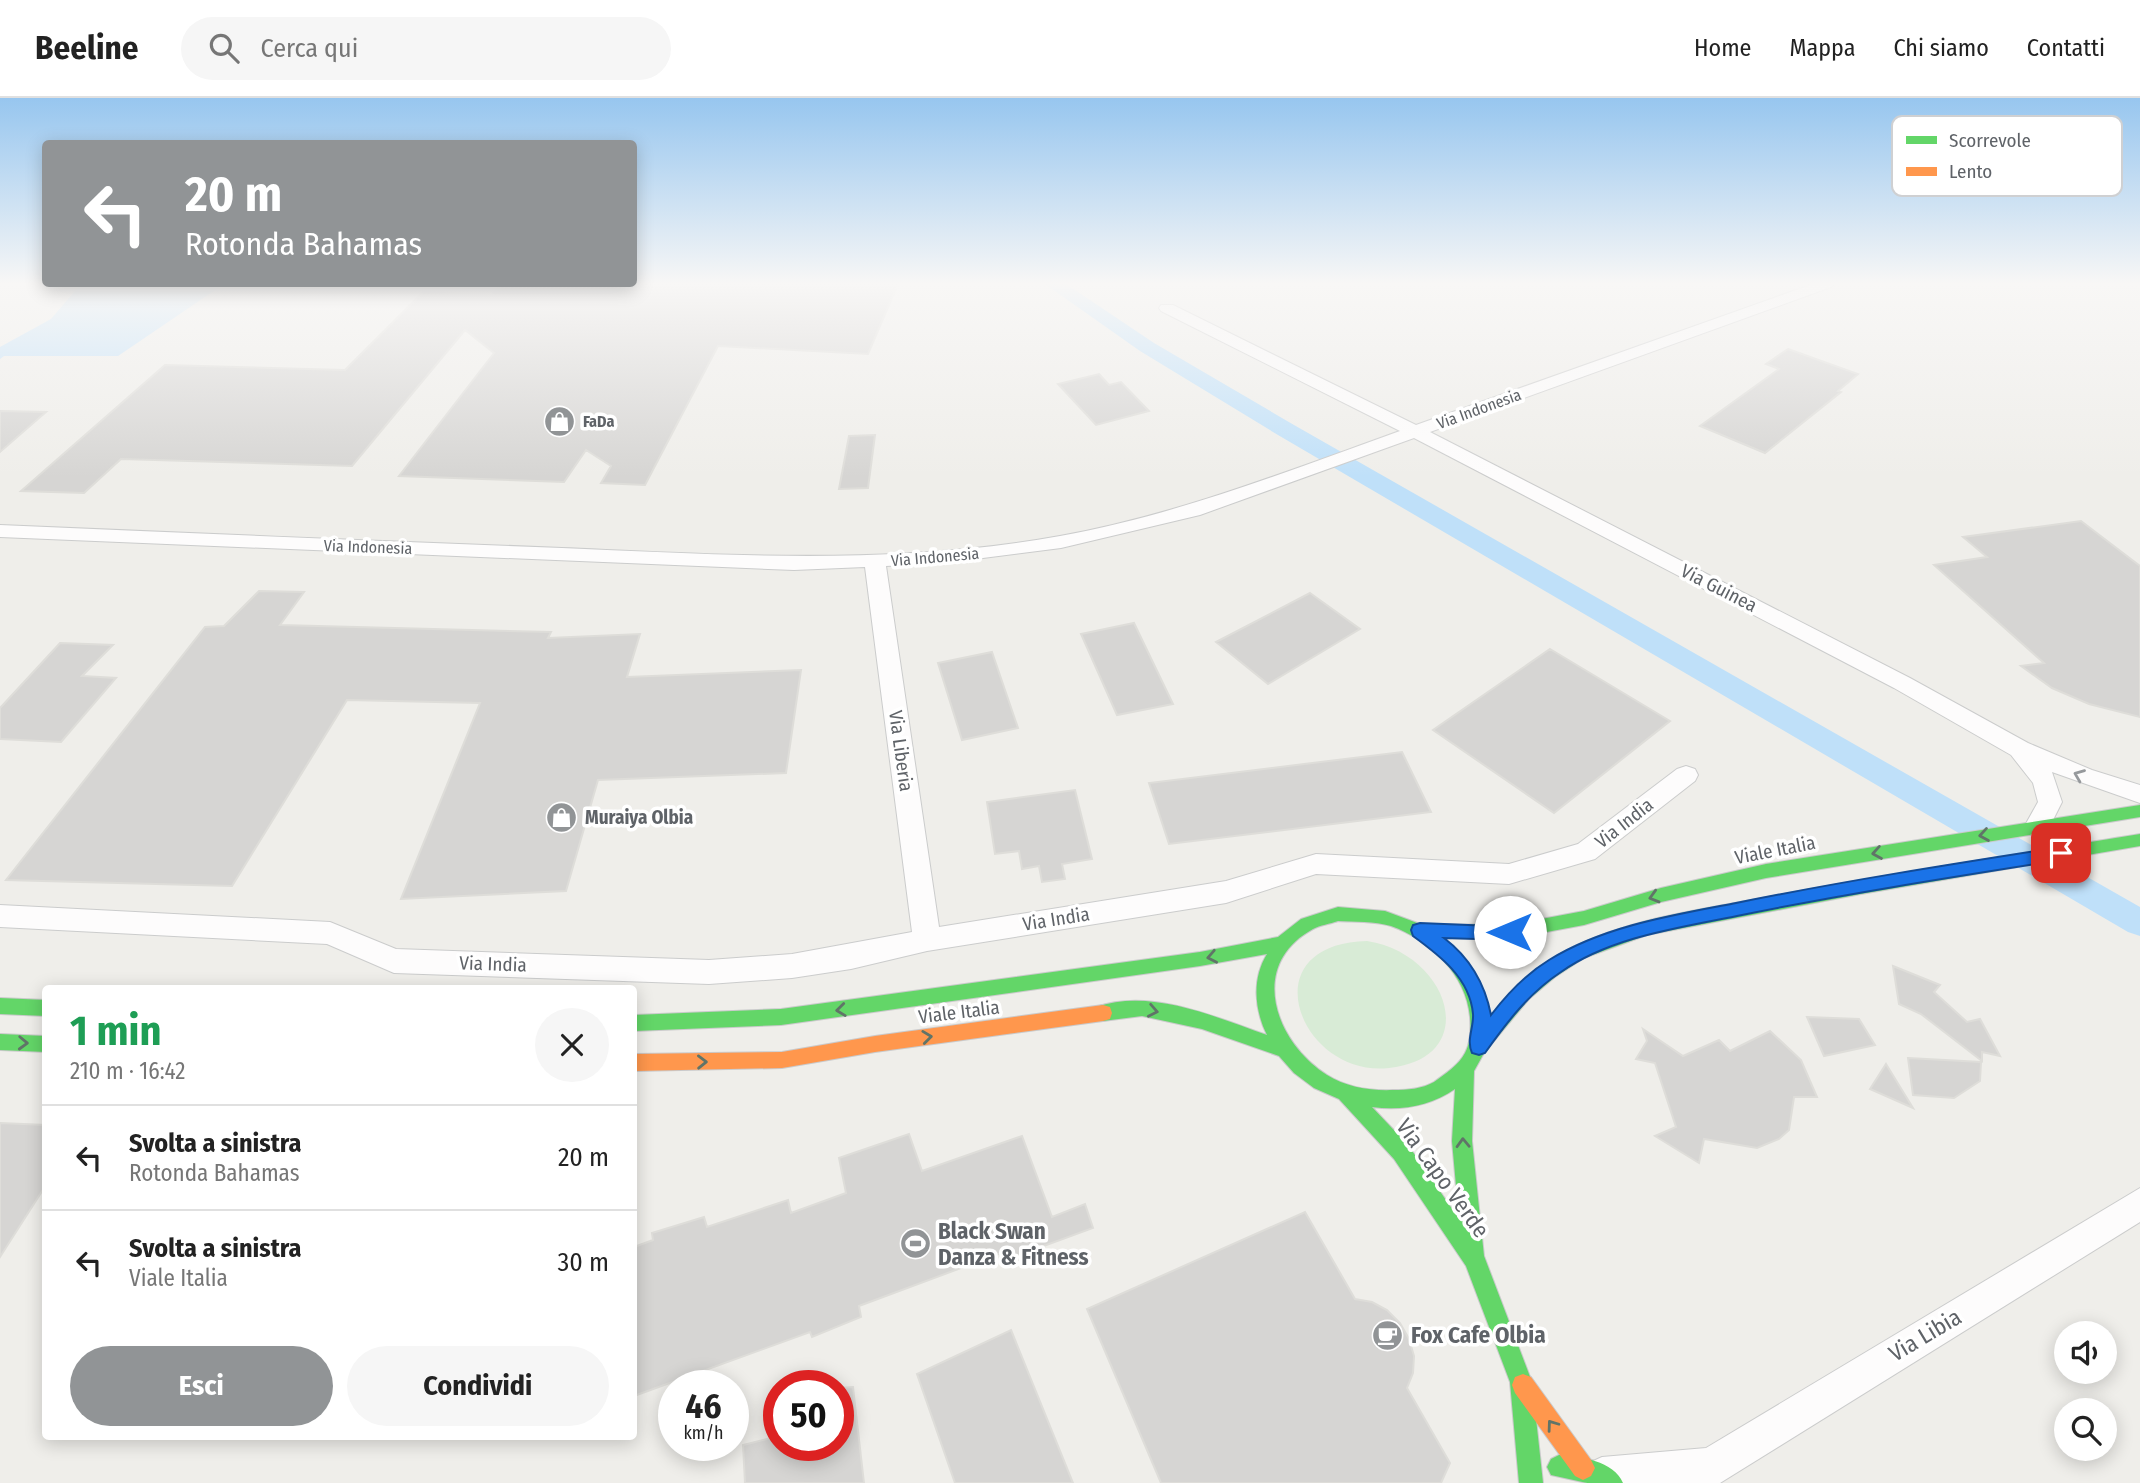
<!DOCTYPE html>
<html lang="it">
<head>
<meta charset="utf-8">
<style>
  :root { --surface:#fff; --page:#f6f6f6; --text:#222; --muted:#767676; --line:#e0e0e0; --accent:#919496 }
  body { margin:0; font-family:"Fira Sans Condensed",sans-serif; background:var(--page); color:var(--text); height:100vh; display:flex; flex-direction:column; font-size:26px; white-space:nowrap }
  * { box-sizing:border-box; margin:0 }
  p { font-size:23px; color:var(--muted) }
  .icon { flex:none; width:38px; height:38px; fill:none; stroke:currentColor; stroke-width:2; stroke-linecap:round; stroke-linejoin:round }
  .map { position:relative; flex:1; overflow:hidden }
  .sheet { position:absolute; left:42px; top:887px; width:595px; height:455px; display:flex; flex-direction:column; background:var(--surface); border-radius:7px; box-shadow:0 4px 18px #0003 }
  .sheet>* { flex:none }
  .top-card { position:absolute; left:42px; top:42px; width:595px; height:147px; border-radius:7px; box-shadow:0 4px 18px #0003; background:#919496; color:#fff; overflow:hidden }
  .fabs { position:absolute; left:2054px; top:1223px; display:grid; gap:14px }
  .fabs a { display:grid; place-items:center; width:63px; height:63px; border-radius:50%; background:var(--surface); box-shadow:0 4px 18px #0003; font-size:35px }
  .speed { position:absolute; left:658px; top:1272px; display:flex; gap:14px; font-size:35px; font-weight:700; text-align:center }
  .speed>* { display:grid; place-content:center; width:91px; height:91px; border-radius:50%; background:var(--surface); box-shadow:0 4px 18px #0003; line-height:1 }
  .speed small { font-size:18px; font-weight:400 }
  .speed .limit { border:10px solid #d22; background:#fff; color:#111 }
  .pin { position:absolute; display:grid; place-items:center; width:60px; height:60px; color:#fff; margin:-30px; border-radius:14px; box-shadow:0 4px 10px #0006 }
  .me { position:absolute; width:77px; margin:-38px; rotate:270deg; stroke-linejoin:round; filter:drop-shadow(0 0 5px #0008) }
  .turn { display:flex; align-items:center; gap:24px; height:147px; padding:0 28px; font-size:32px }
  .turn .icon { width:91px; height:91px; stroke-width:2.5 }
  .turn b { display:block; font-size:49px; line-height:60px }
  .round { display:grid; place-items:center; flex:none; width:74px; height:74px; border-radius:37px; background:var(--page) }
  .overview { display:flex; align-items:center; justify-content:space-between; height:119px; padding:0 28px }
  h1 { font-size:42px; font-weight:700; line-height:52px; color:#1e9e55 }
  .primary-button { display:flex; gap:14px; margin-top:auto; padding:14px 28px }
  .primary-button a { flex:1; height:80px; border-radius:42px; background:var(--accent); color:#fff; font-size:28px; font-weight:700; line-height:80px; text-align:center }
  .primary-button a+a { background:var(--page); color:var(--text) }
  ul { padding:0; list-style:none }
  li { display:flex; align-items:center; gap:21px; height:105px; padding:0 28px; border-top:2px solid var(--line) }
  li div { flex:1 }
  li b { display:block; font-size:26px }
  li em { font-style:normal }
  header { display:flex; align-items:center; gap:42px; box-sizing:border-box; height:98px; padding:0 35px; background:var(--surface); border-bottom:2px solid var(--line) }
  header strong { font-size:33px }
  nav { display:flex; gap:38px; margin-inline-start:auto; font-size:24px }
  .search { width:490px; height:63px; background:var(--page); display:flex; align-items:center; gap:18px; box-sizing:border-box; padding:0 24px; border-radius:38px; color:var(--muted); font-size:26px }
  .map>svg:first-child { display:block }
</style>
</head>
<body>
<header>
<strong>Beeline</strong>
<div class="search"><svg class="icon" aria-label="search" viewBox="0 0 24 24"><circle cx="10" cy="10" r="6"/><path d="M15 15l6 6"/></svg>Cerca qui</div>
<nav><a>Home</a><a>Mappa</a><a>Chi siamo</a><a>Contatti</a></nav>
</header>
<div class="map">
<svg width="2140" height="1385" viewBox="0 0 2140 1385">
  <rect width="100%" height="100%" fill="#efeeea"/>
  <path fill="#d8ebd6" d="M1367 843C1450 856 1483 960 1389 970 1300 980 1248 846 1367 843Z"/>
  <path fill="#bfe0f9" d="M81 186H224L118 258H4L0 261V249L51 221Z"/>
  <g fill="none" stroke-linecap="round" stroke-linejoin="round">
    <path fill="#bfe0f9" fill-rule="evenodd" d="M1045 186H1066L1154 245 1294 327 2140 809V838L2128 834 1278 337 1140 253Z"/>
  </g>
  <path fill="#d6d5d3" stroke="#deddd9" stroke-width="2" d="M502 186H898L868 256 718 248 645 387 601 385 611 368 586 352 564 384 399 378 494 255 465 232 352 368 121 361 84 395 21 393 165 267 345 272 423 194 491 197Z
    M1788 251 1858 276 1838 293 1841 294 1765 355 1700 328 1779 271 1766 266Z
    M1099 276 1109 287 1121 284 1149 313 1096 327 1058 286Z
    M0 313 46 314 0 354Z
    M875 337 868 390 839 391 849 338Z
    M2081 423 2140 468V619L2089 606 2052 590 2021 568 2044 565 1934 467 1987 459 1963 439Z
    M259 493 304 494 280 527 551 534 548 540 640 536 627 579 801 572 786 675 598 682 566 793 401 801 480 605 347 602 232 788 6 782 205 529 224 528Z
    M1310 495 1360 531 1268 586 1216 544Z
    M1134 525 1173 606 1117 617 1081 536Z
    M60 545 113 547 82 578 116 580 61 644 0 641V610Z
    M1550 551 1670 623 1554 715 1433 632Z
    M992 554 1018 630 962 642 938 565Z
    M1402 654 1431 714 1169 746 1149 685Z
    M1075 692 1092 761 1062 766 1065 781 1042 784 1039 768 1022 771 1019 753 995 756 987 704Z
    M1893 868 1940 887 1934 894 1967 924 1980 921 2000 958 1982 954V963L1921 916 1899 906Z
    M1807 919 1859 921 1875 947 1824 958Z
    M1643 931 1683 958 1719 942 1730 953 1770 933 1801 962 1817 999H1794L1789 1032 1779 1041 1757 1050 1704 1041 1699 1065 1655 1038 1676 1029 1655 965 1636 961 1647 943Z
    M1908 960 1981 964 1980 983 1954 1000 1913 997Z
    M1886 966 1913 1010 1870 991Z
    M0 1025 46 1027V1087L0 1159Z
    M909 1036 922 1073 1022 1038 1052 1119 1085 1106 1093 1130 1008 1161 1004 1154 859 1208 861 1219 812 1239 810 1234 634 1298V1149L653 1142 652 1135 704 1119 707 1129 788 1102 791 1115 846 1095 839 1060Z
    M1305 1114 1355 1201 1372 1204 1387 1212 1400 1225 1409 1241 1414 1258 1413 1275 1407 1290 1450 1365 1441 1385H1161L1087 1211Z
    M1011 1232 1073 1385H955L917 1276Z
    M853 1289 864 1385H745L743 1347 779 1338V1348H838V1290Z"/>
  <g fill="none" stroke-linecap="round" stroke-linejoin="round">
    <defs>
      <path id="street" d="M1813 186H1834L1831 189 1430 334 1910 580 2028 645 2092 672 2140 687V705L2052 674 2062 704 2046 736 2037 739 2028 736 2024 729 2038 704 2033 685 2011 657 1894 590 1414 340 1200 417 1061 450 944 465 886 468 939 829 1226 783 1316 756 1509 766 1578 746 1677 671 1686 668 1695 671 1698 677 1695 683 1595 761 1509 786 1316 776 1226 805 927 853 851 871 792 880 709 886 394 875 327 846 0 829V807L330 824 396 851 709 862 792 856 912 834 865 469 794 472 0 439V427C187 435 375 443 562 450 728 457 895 468 1060 438 1177 417 1288 373 1400 333L1161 213 1159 210 1161 207H1173L1416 327Z
        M2140 1090V1124L1720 1385H1586L1583 1378 1589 1365 1602 1359 1706 1350Z"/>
      <path id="fast" d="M2140 707V719L1766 780 1661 804 1584 827 1510 841 1443 840C1469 861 1485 888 1489 921 1512 892 1539 866 1573 849 1635 819 1705 811 1773 798 1895 775 2018 756 2140 736V748L1861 796 1647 837 1584 860 1555 879 1529 901 1484 955 1474 973 1472 1043 1484 1158 1532 1284 1543 1385H1519L1510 1284 1466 1168 1394 1061 1339 1001 1314 990 1294 975 1279 958 1202 931 1142 918 1103 923 1096 921 1094 915 1096 909C1151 890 1215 919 1267 937 1254 911 1252 880 1267 856L1200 868 781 927 634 933V917L781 911 1200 854 1278 839 1301 821 1338 809 1385 813 1420 826 1510 827 1584 813 1661 790 1766 766ZM1338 823C1355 824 1374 823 1391 828 1430 842 1466 876 1470 919 1471 931 1471 944 1465 955 1459 967 1445 976 1434 984 1422 991 1407 992 1393 992 1371 993 1346 989 1327 977 1275 944 1247 867 1313 831 1320 827 1330 826 1338 823ZM1455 991 1452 1043 1459 1121 1408 1047 1372 1009C1402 1013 1430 1008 1455 991Z
        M0 900 46 902V918L0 916Z
        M0 936 46 938V954L0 952Z
        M1559 1357C1580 1358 1614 1363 1623 1385H1587L1551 1377 1547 1369 1551 1361Z"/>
      <path id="slow" d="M1103 907 1110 909 1112 915 1110 921 1103 923 875 954 782 970 634 973V956L782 954 875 938Z
        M1523 1276 1531 1279 1591 1362 1595 1370 1591 1378 1583 1382 1575 1378 1515 1295 1512 1287 1515 1279Z"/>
    </defs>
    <use href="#street" stroke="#cbcccc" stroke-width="2"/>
    <use href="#fast" stroke="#cacacb" stroke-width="2"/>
    <use href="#slow" stroke="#cacacb" stroke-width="2"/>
    <use href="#street" fill="#fdfcfc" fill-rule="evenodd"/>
    <use href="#fast" fill="#63d668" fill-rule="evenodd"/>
    <use href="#slow" fill="#ff974d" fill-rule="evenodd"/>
  </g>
  <defs><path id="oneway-chevron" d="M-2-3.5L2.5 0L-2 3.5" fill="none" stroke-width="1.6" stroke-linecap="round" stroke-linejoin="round" transform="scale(1.75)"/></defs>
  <use stroke="#96999c" href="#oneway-chevron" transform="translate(2079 677) rotate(-158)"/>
  <g stroke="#607468">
    <use href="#oneway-chevron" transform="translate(1984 737) rotate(171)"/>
    <use href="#oneway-chevron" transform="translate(1877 755) rotate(170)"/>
    <use href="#oneway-chevron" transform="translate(1654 799) rotate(164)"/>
    <use href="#oneway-chevron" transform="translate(1212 859) rotate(169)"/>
    <use href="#oneway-chevron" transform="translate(841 912) rotate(173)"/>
    <use href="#oneway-chevron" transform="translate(1153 913) rotate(11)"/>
    <use href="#oneway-chevron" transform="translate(927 939) rotate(-7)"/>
    <use href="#oneway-chevron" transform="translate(23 945) rotate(2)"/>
    <use href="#oneway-chevron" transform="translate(702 964) rotate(-1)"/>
    <use href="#oneway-chevron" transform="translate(1463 1045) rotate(-92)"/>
    <use href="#oneway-chevron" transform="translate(1552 1327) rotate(-126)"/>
  </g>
  <linearGradient id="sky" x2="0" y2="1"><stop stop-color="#97c6ef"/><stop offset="0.49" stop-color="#f8f7f6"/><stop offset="1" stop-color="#f8f7f6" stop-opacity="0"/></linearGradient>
  <rect width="2140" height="379" fill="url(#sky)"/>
  <path fill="#1a73e8" stroke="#114b97" stroke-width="2" d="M2061 749 2067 751 2069 755 2067 760 2061 762C1953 779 1844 796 1737 818 1678 830 1611 839 1561 874 1529 895 1507 924 1485 955L1479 957 1472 955C1466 942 1474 929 1473 916 1470 880 1439 857 1413 838L1411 832 1413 827 1420 825 1516 829 1519 834 1516 840 1510 842 1444 840C1469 859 1485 886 1491 917 1507 896 1526 876 1549 862 1604 828 1673 817 1736 805 1844 783 1952 766 2061 749Z"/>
  <defs>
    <symbol id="shop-disc" viewBox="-11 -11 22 22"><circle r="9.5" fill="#919496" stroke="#fff"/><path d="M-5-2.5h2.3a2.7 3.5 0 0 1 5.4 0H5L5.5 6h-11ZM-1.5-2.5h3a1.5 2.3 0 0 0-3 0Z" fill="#fff"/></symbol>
    <symbol id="stadium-disc" viewBox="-11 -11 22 22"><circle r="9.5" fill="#919496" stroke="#fff"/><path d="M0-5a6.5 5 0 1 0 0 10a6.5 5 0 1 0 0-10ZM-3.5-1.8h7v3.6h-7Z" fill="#fff"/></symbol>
    <symbol id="cafe-disc" viewBox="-11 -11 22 22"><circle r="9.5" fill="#919496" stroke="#fff"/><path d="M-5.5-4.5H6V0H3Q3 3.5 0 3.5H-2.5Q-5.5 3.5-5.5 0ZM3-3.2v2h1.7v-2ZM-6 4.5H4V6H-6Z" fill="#fff"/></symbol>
  </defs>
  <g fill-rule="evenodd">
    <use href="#shop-disc" x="542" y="306" width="35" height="35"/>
    <use href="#shop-disc" x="544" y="702" width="35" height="35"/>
    <use href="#stadium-disc" x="898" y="1128" width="35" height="35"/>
    <use href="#cafe-disc" x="1370" y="1220" width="35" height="35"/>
  </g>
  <g text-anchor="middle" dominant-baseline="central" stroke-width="7" stroke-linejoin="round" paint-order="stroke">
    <g font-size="16" fill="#5f6368" stroke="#fff">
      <text transform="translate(1479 311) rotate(-20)">Via Indonesia</text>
      <text transform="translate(368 449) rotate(2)">Via Indonesia</text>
      <text transform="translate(935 459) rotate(-5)">Via Indonesia</text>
    </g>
    <g font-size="16" font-weight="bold" fill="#5f6368" stroke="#fff" text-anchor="start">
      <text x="583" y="323">FaDa</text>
    </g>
    <g font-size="19" fill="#5f6368" stroke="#fff">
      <text transform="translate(1719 490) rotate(27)">Via Guinea</text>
      <text transform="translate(901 653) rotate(82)">Via Liberia</text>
      <text transform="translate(1624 725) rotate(-38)">Via India</text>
      <text transform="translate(1775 752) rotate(-11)">Viale Italia</text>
      <text transform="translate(1056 821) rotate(-9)">Via India</text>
      <text transform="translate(493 866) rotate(2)">Via India</text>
      <text transform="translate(959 914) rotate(-7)">Viale Italia</text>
    </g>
    <g font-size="19" font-weight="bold" fill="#5f6368" stroke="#fff" text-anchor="start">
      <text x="585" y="719">Muraiya Olbia</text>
    </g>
    <g font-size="23" fill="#5f6368" stroke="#fff">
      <text transform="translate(1443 1080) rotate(54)">Via Capo Verde</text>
      <text transform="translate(1925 1237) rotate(-31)">Via Libia</text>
    </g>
    <g font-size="23" font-weight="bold" fill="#5f6368" stroke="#fff" text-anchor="start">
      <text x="938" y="1133">Black Swan<tspan x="938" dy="26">Danza &amp; Fitness</tspan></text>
      <text x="1411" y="1237">Fox Cafe Olbia</text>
    </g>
  </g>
  <rect x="1892" y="18" width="230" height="80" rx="10" fill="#fff" stroke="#cfd0d2" stroke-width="2"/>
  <rect x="1906" y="38" width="31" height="8" fill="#63d668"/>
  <rect x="1906" y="69" width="31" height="9" fill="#ff974d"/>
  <g font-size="19" fill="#5f6368">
    <text x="1949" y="49">Scorrevole</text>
    <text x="1949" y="80">Lento</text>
  </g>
</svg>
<div class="fabs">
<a><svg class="icon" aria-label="sound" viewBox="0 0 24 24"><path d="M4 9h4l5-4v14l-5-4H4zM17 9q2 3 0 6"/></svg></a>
<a><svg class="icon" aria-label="search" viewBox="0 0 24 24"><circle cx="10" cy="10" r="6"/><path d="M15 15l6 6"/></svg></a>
</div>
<div class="speed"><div>46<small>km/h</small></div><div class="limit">50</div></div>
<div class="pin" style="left:2061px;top:755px;background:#d93025"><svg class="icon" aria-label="arrive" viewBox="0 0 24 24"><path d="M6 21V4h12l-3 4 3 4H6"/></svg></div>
<svg class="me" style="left:1510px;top:834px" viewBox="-20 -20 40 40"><circle r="19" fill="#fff"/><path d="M0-13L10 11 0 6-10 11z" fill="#1a73e8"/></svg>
<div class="top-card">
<div class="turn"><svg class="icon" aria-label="left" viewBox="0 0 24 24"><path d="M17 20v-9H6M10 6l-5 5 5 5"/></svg><div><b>20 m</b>Rotonda Bahamas</div></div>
</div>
<section class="sheet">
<div class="overview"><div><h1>1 min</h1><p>210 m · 16:42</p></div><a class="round"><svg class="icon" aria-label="close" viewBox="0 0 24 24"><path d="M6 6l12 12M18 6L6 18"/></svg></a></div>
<ul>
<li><svg class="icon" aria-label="left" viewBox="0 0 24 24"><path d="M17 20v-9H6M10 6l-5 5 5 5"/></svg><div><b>Svolta a sinistra</b><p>Rotonda Bahamas</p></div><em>20 m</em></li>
<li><svg class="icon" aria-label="left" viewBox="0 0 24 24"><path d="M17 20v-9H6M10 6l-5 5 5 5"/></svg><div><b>Svolta a sinistra</b><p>Viale Italia</p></div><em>30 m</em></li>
</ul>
<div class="primary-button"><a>Esci</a><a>Condividi</a></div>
</section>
</div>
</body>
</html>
